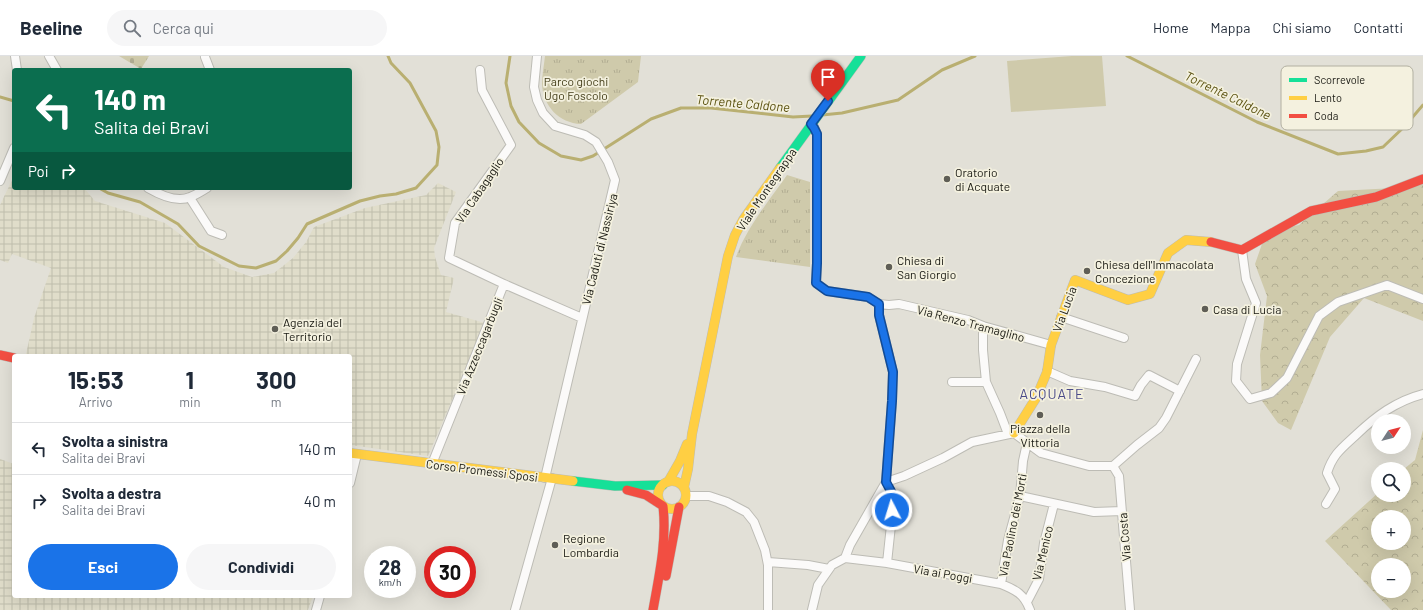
<!DOCTYPE html>
<html lang="it">
<head>
<meta charset="utf-8">
<style>
  :root { --surface:#fff; --page:#f6f6f7; --text:#1f2937; --muted:#747a83; --line:#e0e1e3; --accent:#1a73e8 }
  body { margin:0; font-family:Barlow,sans-serif; background:var(--page); color:var(--text); height:100vh; display:flex; flex-direction:column; font-size:15px; white-space:nowrap }
  * { box-sizing:border-box; margin:0 }
  p { font-size:13px; color:var(--muted) }
  .icon { flex:none; width:22px; height:22px; fill:none; stroke:currentColor; stroke-width:2; stroke-linecap:round; stroke-linejoin:round }
  .map { position:relative; flex:1; overflow:hidden }
  .details { position:absolute; left:12px; top:298px; width:340px; height:244px; display:flex; flex-direction:column; background:var(--surface); border-radius:4px; box-shadow:0 4px 16px #0002 }
  .details>* { flex:none }
  .guide { position:absolute; left:12px; top:12px; width:340px; height:122px; border-radius:4px; box-shadow:0 4px 16px #0002; background:#0b6e4f; color:#fff; overflow:hidden }
  .needle { width:26px; rotate:54deg }
  .fabs { position:absolute; left:1371px; top:358px; display:grid; gap:8px }
  .fabs a { display:grid; place-items:center; width:40px; height:40px; border-radius:50%; background:var(--surface); box-shadow:0 4px 16px #0002; font-size:20px }
  .speed { position:absolute; left:364px; top:490px; display:flex; gap:8px; font-size:20px; font-weight:700; text-align:center }
  .speed>* { display:grid; place-content:center; width:52px; height:52px; border-radius:50%; background:var(--surface); box-shadow:0 4px 16px #0002; line-height:1 }
  .speed small { font-size:10px; font-weight:400 }
  .speed .limit { border:6px solid #d22; background:#fff; color:#111 }
  .pin { position:absolute; display:grid; place-items:center; width:34px; height:34px; color:#fff; margin:-41px -17px; border-radius:50% 50% 50% 0; rotate:-45deg; box-shadow:0 0 4px #0007 }
  .pin .icon { rotate:45deg }
  .me { position:absolute; width:44px; margin:-22px; rotate:355deg; stroke-linejoin:round; filter:drop-shadow(0 0 3px #0008) }
  .turn { display:flex; align-items:center; gap:14px; height:84px; padding:0 16px; font-size:18px }
  .turn .icon { width:52px; height:52px; stroke-width:2.5 }
  .turn b { display:block; font-size:28px; line-height:34px }
  .then { display:flex; align-items:center; height:38px; padding:0 16px; background:#0003; gap:8px; font-size:15px }
  .eta { display:flex; justify-content:space-evenly; align-items:center; height:68px; text-align:center }
  .eta b { font-size:24px; font-weight:700; line-height:28px }
  .cta { display:flex; gap:8px; margin-top:auto; padding:8px 16px }
  .cta a { flex:1; height:46px; border-radius:24px; background:var(--accent); color:#fff; font-size:16px; font-weight:700; line-height:46px; text-align:center }
  .cta a+a { background:var(--page); color:var(--text) }
  ul { padding:0; list-style:none }
  li { display:flex; align-items:center; gap:12px; height:52px; padding:0 16px; border-top:1px solid var(--line) }
  li div { flex:1 }
  li b { display:block; font-size:15px }
  li em { font-style:normal }
  header { display:flex; align-items:center; gap:24px; box-sizing:border-box; height:56px; padding:0 20px; background:var(--surface); border-bottom:1px solid var(--line) }
  header strong { font-size:19px }
  nav { display:flex; gap:22px; margin-inline-start:auto; font-size:14px }
  .search { width:280px; height:36px; background:var(--page); display:flex; align-items:center; gap:10px; box-sizing:border-box; padding:0 14px; border-radius:22px; color:var(--muted); font-size:15px }
  .map>svg:first-child { display:block }
</style>
</head>
<body>
<header>
<strong>Beeline</strong>
<div class="search"><svg class="icon" aria-label="search" viewBox="0 0 24 24"><circle cx="10" cy="10" r="6"/><path d="M15 15l6 6"/></svg>Cerca qui</div>
<nav><a>Home</a><a>Mappa</a><a>Chi siamo</a><a>Contatti</a></nav>
</header>
<div class="map">
<svg width="1423" height="554" viewBox="0 0 1423 554">
  <defs>
    <pattern id="industrial-grid" width="8" height="8" patternUnits="userSpaceOnUse"><rect width="8" height="8" fill="#e0ddca"/><path d="M0 4h8M4 0v8" fill="none" stroke="#bfbdac"/></pattern>
    <pattern id="grass-tufts" width="24" height="20" patternUnits="userSpaceOnUse"><rect width="24" height="20" fill="#cfcaab"/><path d="M3 7l-1-3M5 7V3M7 7l1-3M15 17l-1-3M17 17v-4M19 17l1-3" fill="none" stroke="#b1ad92"/></pattern>
    <pattern id="forest-crowns" width="20" height="18" patternUnits="userSpaceOnUse"><rect width="20" height="18" fill="#cfcaab"/><path d="M2 6a3 3 0 1 1 6 0M12 15a3 3 0 1 1 6 0" fill="none" stroke="#b1ad92"/></pattern>
    <pattern id="cemetery-stones" width="16" height="16" patternUnits="userSpaceOnUse"><rect width="16" height="16" fill="#cfcaab"/><path d="M2 7V4a2 2 0 0 1 4 0v3zM10 15v-3a2 2 0 0 1 4 0v3z" fill="#b1ad92"/></pattern>
  </defs>
  <rect width="100%" height="100%" fill="#e2e0d7"/>
  <path fill="url(#industrial-grid)" d="M14 120V132H84L95 145 165 167 224 211 252 221 274 217 293 202 306 186 314 171 365 152 426 139 438 127 456 136 434 192 435 201 441 219 454 222 446 256 485 267 428 400 350 389V300H31L26 298 34 262 51 212 12 198 8 207 0 204V149Z
    M0 403 14 408V540H313L308 554H0Z"/>
  <path fill="url(#grass-tufts)" d="M545 0H641L638 26 581 68C559 67 543 50 542 28 542 19 544 9 545 0Z
    M787 119 810 126V211L736 201C747 171 769 145 787 119Z"/>
  <path fill="url(#forest-crowns)" fill-rule="evenodd" d="M1423 124V265L1364 242 1330 281 1291 374 1278 367 1262 345 1260 299 1267 240 1255 208 1262 188 1276 174 1299 169 1338 135 1394 132Z
    M1423 374V554H1391L1325 485 1378 437V439H1404V413L1415 404ZM1378 461H1404V487H1378ZM1378 509H1404V535H1378Z"/>
  <path fill="url(#cemetery-stones)" d="M119 0H149L141 13Z"/>
  <path fill="#cfcaab" d="M1072 0H1102L1106 50 1011 56 1007 5Z"/>
  <g fill="none" stroke-linecap="round" stroke-linejoin="round">
    <path stroke="#b9af71" stroke-width="3" d="M510 0 506 27 511 50 519 66 539 87 561 100 581 104 593 100 651 63 681 52H711L793 61 812 60
      M1127 0 1257 66 1338 98 1366 95 1383 91 1405 70 1423 49
      M0 41 14 45
      M822 59 842 57 898 44 942 14 975 0
      M99 132 108 137 140 146 178 168 199 190 239 210 256 212 276 205 287 195 298 182 307 168 360 145 380 140 396 138 416 132 437 109 439 91 436 75 410 27 391 7 388 0"/>
    <defs>
      <path id="street" d="M15 0 17 14
        M49 0 57 14
        M537 0 534 31 537 44 543 57 555 70 585 79 596 86 608 106 615 124 545 422
        M205 1 210 14
        M480 14 482 34 511 89 455 167 449 202 504 228
        M811 68 814 71 817 78V207L816 227 827 235 868 241 879 248 889 249 899 248 968 264 983 270 1051 289
        M0 125 14 92
        M148 132C160 139 177 147 190 141 196 139 202 135 207 132
        M190 142 211 175 222 179
        M1242 194 1246 223 1256 247 1237 308 1236 325 1250 343 1271 337 1287 322 1319 260 1338 246 1387 229 1423 243
        M1061 261 1124 282
        M983 270V294L986 326 1000 357 1008 378
        M1047 315 1070 325 1105 331 1135 340 1141 329 1149 319 1180 335
        M952 326H986
        M432 408 504 228 582 262
        M1113 410 1119 420 1130 554
        M886 426 904 420 943 402 972 386 1014 377 1041 397 1089 410H1113L1137 389 1159 372 1166 362 1196 303
        M886 426 894 441 887 507
        M350 427 357 398
        M686 440H709L727 446 746 456 754 466 765 494 768 509V554
        M1020 440 1094 456 1122 455
        M1326 448 1335 433 1327 417C1333 398 1342 392 1356 379 1376 360 1396 345 1423 338
        M845 502 850 489 886 426 892 345 893 316 879 259V248
        M845 502 887 507 1001 528C1016 534 1024 538 1030 554
        M768 506 808 509 829 513
        M1001 528 1008 484 1020 440 1023 405 1027 387
        M1027 546 1039 523 1044 487 1054 448
        M316 554 320 540
        M515 554 552 422
        M812 554 818 529 832 509 845 502"/>
      <path id="fast" d="M780 112 861 0
        M573 425 615 430 663 429"/>
      <path id="slow" d="M1014 377 1036 342 1047 316 1051 289 1075 224 1128 244 1150 238 1168 197 1186 184 1211 186
        M350 397 573 425
        M658 439a14 14 0 1 1 28 0a14 14 0 1 1-28 0Z
        M668 426 680 405 687 388
        M684 431 688 413 692 378 728 200 735 179 743 164 780 112"/>
      <path id="jam" d="M1211 186 1242 194 1311 155 1376 141 1423 123
        M0 299 14 302
        M627 434 646 439 663 450C667 485 659 520 653 554
        M666 520 679 451"/>
    </defs>
    <use href="#street" stroke="#bdbcb5" stroke-width="10"/>
    <use href="#fast" stroke="#bdbcb5" stroke-width="10"/>
    <use href="#slow" stroke="#bdbcb5" stroke-width="10"/>
    <use href="#jam" stroke="#bdbcb5" stroke-width="10"/>
    <use href="#street" stroke="#fbfaf9" stroke-width="8"/>
    <use href="#fast" stroke="#16e098" stroke-width="9"/>
    <use href="#slow" stroke="#ffcf43" stroke-width="9"/>
    <use href="#jam" stroke="#f24e42" stroke-width="9"/>
  </g>
  <g fill="none" stroke-linecap="round" stroke-linejoin="round">
    <defs>
      <path id="route" d="M828 45 811 68 814 72 817 78V207L816 227 827 235 868 241 879 248V259L893 316 892 345 886 426 894 441 892 454"/>
    </defs>
    <use href="#route" stroke="#114b97" stroke-width="10"/>
    <use href="#route" stroke="#1a73e8" stroke-width="7"/>
  </g>
  <g fill="#5f5e56" stroke="#f4f1df" stroke-width="1.5">
    <circle cx="947" cy="123" r="4"/>
    <circle cx="889" cy="211" r="4"/>
    <circle cx="1087" cy="215" r="4"/>
    <circle cx="1205" cy="253" r="4"/>
    <circle cx="275" cy="273" r="4"/>
    <circle cx="1040" cy="359" r="4"/>
    <circle cx="555" cy="489" r="4"/>
  </g>
  <g text-anchor="middle" dominant-baseline="central" stroke-width="3.5" stroke-linejoin="round" paint-order="stroke">
    <g font-size="12" fill="#413b17" stroke="#f4f1df">
      <text x="576" y="25">Parco giochi<tspan x="576" dy="14">Ugo Foscolo</tspan></text>
    </g>
    <g font-size="12" fill="#181811" stroke="#f4f1df" text-anchor="start">
      <text x="955" y="116">Oratorio<tspan x="955" dy="14">di Acquate</tspan></text>
      <text x="897" y="204">Chiesa di<tspan x="897" dy="14">San Giorgio</tspan></text>
      <text x="1095" y="208">Chiesa dell'Immacolata<tspan x="1095" dy="14">Concezione</tspan></text>
      <text x="1213" y="253">Casa di Lucia</text>
      <text x="283" y="266">Agenzia del<tspan x="283" dy="14">Territorio</tspan></text>
      <text x="1040" y="372" text-anchor="middle">Piazza della<tspan x="1040" dy="14">Vittoria</tspan></text>
      <text x="563" y="482">Regione<tspan x="563" dy="14">Lombardia</tspan></text>
    </g>
    <g font-size="12" fill="#181811" stroke="#f4f1df">
      <text transform="translate(766 133) rotate(-56)">Viale Montegrappa</text>
      <text transform="translate(479 134) rotate(-56)">Via Cabagaglio</text>
      <text transform="translate(599 193) rotate(-76)">Via Caduti di Nassiriya</text>
      <text transform="translate(1064 253) rotate(-70)">Via Lucia</text>
      <text transform="translate(971 267) rotate(15)">Via Renzo Tramaglino</text>
      <text transform="translate(479 290) rotate(-68)">Via Azzeccagarbugli</text>
      <text transform="translate(482 414) rotate(7)">Corso Promessi Sposi</text>
      <text transform="translate(1012 469) rotate(-79)">Via Paolino dei Morti</text>
      <text transform="translate(1124 481) rotate(-95)">Via Costa</text>
      <text transform="translate(1042 497) rotate(-77)">Via Menico</text>
      <text transform="translate(943 517) rotate(10)">Via ai Poggi</text>
    </g>
    <g font-size="13" font-style="italic" fill="#59500e" stroke="#f4f1df">
      <text transform="translate(1228 39) rotate(26)">Torrente Caldone</text>
      <text transform="translate(743 47) rotate(5)">Torrente Caldone</text>
    </g>
    <g font-size="14" letter-spacing="1" fill="#494a88" stroke="#f4f1df">
      <text x="1052" y="337">ACQUATE</text>
    </g>
  </g>
  <rect x="1281" y="10" width="132" height="64" rx="6" fill="#f4f1df" stroke="#b2b0a1" stroke-width="1"/>
  <rect x="1289" y="22" width="18" height="4" fill="#16e098"/>
  <rect x="1289" y="40" width="18" height="4" fill="#ffcf43"/>
  <rect x="1289" y="58" width="18" height="4" fill="#f24e42"/>
  <g font-size="11" fill="#181811">
    <text x="1314" y="28">Scorrevole</text>
    <text x="1314" y="46">Lento</text>
    <text x="1314" y="64">Coda</text>
  </g>
</svg>
<div class="fabs">
<a><svg class="needle" viewBox="-14 -14 28 28"><path d="M0-13l5 13h-10z" fill="#e53935"/><path d="M0 13l5-13h-10z" fill="#747a83"/></svg></a>
<a><svg class="icon" aria-label="search" viewBox="0 0 24 24"><circle cx="10" cy="10" r="6"/><path d="M15 15l6 6"/></svg></a>
<a>+</a>
<a>−</a>
</div>
<div class="speed"><div>28<small>km/h</small></div><div class="limit">30</div></div>
<div class="pin" style="left:828px;top:45px;background:#d93025"><svg class="icon" aria-label="arrive" viewBox="0 0 24 24"><path d="M6 21V4h12l-3 4 3 4H6"/></svg></div>
<svg class="me" style="left:892px;top:454px" viewBox="-20 -20 40 40"><circle r="17" fill="#1a73e8" stroke="#fff" stroke-width="3"/><path d="M0-11L8 9 0 5-8 9z" fill="#fff"/></svg>
<div class="guide">
<div class="turn"><svg class="icon" aria-label="left" viewBox="0 0 24 24"><path d="M17 20v-9H6M10 6l-5 5 5 5"/></svg><div><b>140 m</b>Salita dei Bravi</div></div>
<div class="then">Poi<svg class="icon" aria-label="right" viewBox="0 0 24 24"><path d="M7 20v-9h11M14 6l5 5-5 5"/></svg></div>
</div>
<section class="details">
<div class="eta">
<div><b>15:53</b><p>Arrivo</p></div>
<div><b>1</b><p>min</p></div>
<div><b>300</b><p>m</p></div>
</div>
<ul>
<li><svg class="icon" aria-label="left" viewBox="0 0 24 24"><path d="M17 20v-9H6M10 6l-5 5 5 5"/></svg><div><b>Svolta a sinistra</b><p>Salita dei Bravi</p></div><em>140 m</em></li>
<li><svg class="icon" aria-label="right" viewBox="0 0 24 24"><path d="M7 20v-9h11M14 6l5 5-5 5"/></svg><div><b>Svolta a destra</b><p>Salita dei Bravi</p></div><em>40 m</em></li>
</ul>
<div class="cta"><a>Esci</a><a>Condividi</a></div>
</section>
</div>
</body>
</html>
